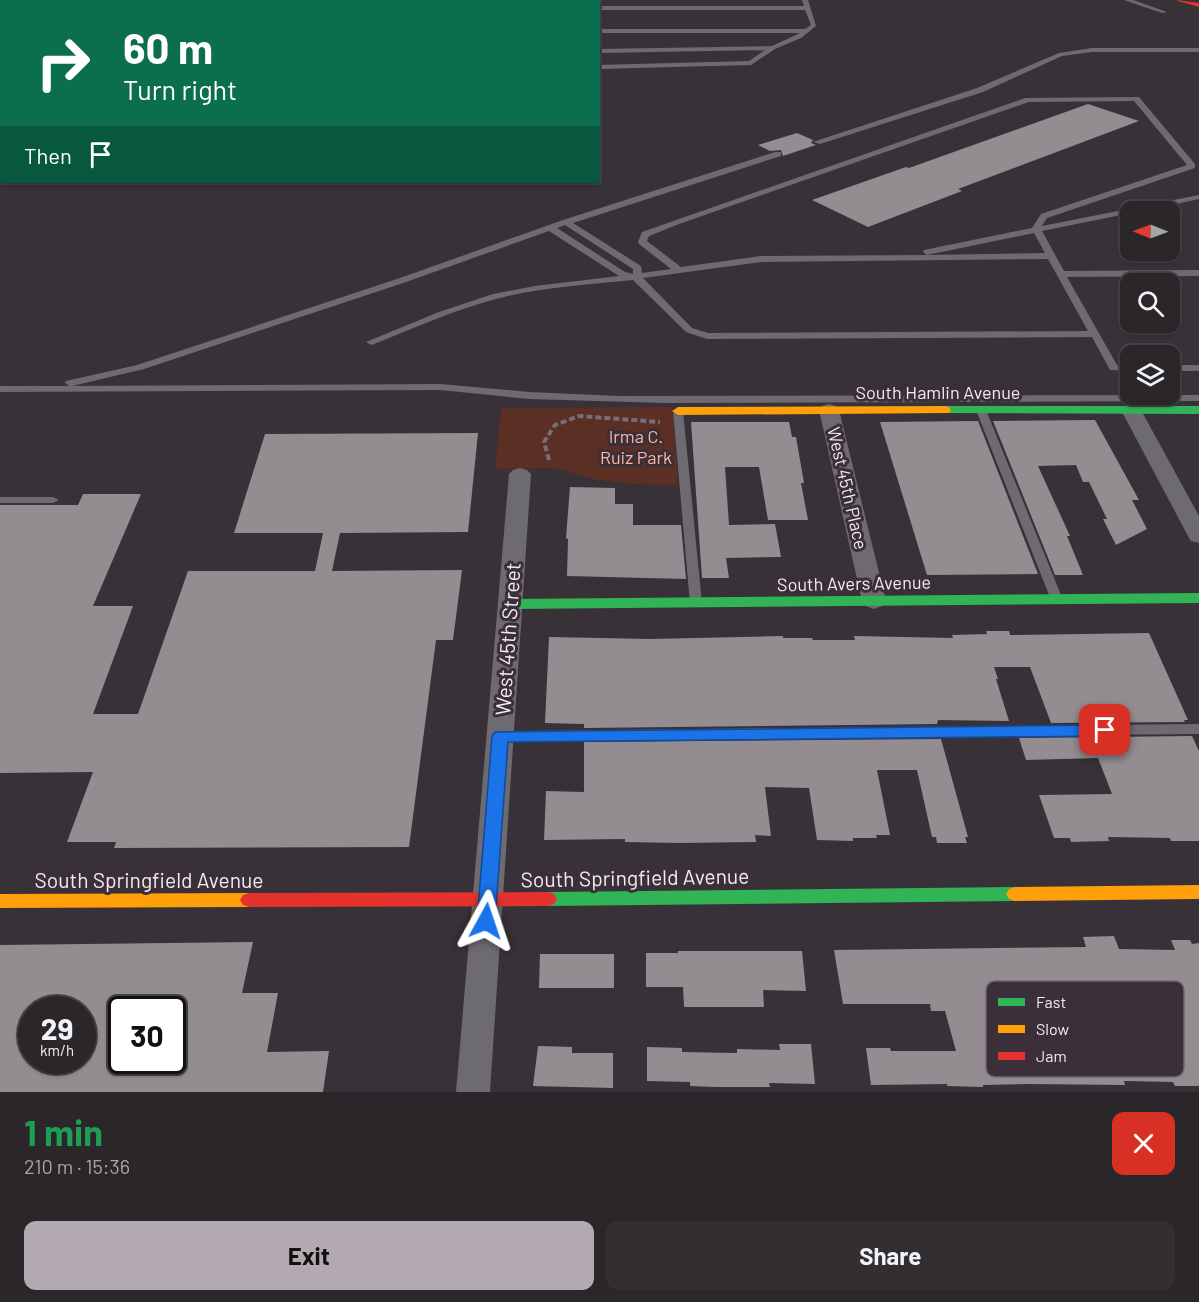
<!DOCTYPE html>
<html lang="en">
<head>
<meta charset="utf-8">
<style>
  :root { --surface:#2a262a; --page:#322e32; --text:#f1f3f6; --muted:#a5a5a8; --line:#464347; --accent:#b2aab0 }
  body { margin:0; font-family:Barlow,sans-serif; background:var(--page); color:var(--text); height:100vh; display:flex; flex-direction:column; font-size:22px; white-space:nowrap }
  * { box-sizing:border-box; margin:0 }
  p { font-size:20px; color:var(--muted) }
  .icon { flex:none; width:33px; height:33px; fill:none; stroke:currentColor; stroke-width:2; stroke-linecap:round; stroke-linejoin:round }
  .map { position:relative; height:1092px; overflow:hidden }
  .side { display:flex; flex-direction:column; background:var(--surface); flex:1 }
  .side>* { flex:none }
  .banner { position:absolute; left:0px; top:0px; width:600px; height:183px; box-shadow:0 2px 4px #0004,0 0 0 2px var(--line); background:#0b6e4f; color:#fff; overflow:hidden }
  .needle { width:39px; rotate:271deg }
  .buttons { position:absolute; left:1120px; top:201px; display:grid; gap:12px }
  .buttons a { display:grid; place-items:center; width:60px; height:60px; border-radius:12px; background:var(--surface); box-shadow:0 2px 4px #0004,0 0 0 2px var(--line); font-size:30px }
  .speed { position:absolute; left:18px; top:996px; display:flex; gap:12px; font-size:30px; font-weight:700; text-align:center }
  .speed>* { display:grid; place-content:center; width:78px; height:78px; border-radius:50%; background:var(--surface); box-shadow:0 2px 4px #0004,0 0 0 2px var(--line); line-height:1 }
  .speed small { font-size:15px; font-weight:400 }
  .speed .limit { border:3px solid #111; border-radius:9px; background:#fff; color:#111 }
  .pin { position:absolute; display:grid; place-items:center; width:51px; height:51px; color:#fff; margin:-26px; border-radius:12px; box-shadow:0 3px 9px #0006 }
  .me { position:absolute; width:66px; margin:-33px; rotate:5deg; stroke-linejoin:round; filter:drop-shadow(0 0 4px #0008) }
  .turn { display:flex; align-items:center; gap:21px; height:126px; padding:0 24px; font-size:27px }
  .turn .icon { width:78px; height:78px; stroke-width:2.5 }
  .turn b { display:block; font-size:42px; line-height:51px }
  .then { display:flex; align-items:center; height:57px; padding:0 24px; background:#0003; gap:12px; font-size:22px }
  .round { display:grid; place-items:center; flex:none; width:63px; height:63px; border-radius:12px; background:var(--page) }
  .headline { display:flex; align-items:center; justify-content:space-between; height:102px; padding:0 24px }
  h1 { font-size:36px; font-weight:700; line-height:45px; color:#1e9e55 }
  .primary-button { display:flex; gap:12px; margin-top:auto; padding:12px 24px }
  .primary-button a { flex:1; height:69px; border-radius:12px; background:var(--accent); color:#111; font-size:24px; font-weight:700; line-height:69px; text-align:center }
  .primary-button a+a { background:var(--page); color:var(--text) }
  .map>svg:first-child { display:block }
</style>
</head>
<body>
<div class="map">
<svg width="1199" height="1092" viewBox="0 0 1199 1092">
  <rect width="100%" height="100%" fill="#383238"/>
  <path fill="#5b2f24" d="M672 407 678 485 632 484 598 480 554 468 495 469 501 408Z"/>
  <path fill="#938c90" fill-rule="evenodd" d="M1088 104 1139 121 958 189 962 191 868 227 812 200 906 167 909 168Z
    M797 133 813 140 811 143 816 145 783 156 781 150 770 151 758 145Z
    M1095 420 1139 500H1132L1147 529 1116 545 1103 519H1107L1089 482H1083L1076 465 1038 466 1070 536H1067L1083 575H1055L993 421Z
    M978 421 1038 574 927 575 880 422Z
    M691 422H789L792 437H796L804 483H801L808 520H768L759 467H725L729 525 775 524 781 557 726 558 729 578H702Z
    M478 433 468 532 340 533 332 571 462 570 453 640H436L409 847 114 848 116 842H67L93 772 0 773V505H78L83 494H141L93 606H133L93 714H138L188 571H315L323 533H234L265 434Z
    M570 487 615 488V504H633V525H681L686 579 567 576 568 539 566 538Z
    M986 631H1009L1010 635 1149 633 1188 720H1184L1185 722 1051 723 1030 667H994L998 679H996L1009 721 938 720 937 724 584 728V724L545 723 549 637 650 639 783 636V638H812L813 640H855L854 636 953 638 952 635 987 634Z
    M1192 736 1199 751V841H1171L1170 838 1108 837 1109 841 1071 842 1070 838H1054L1039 795 1112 794 1098 758 1026 760 1019 738Z
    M941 739 968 837H965L967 843H937L936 837H932L917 770H877L890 835H876L877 838H853V841L817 840 809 788 765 787 771 836 755 835 756 842 679 843 625 842V839L544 840 546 791 584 792V742Z
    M1114 936 1119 949 1175 950 1171 940H1190L1192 944 1199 943V1086H1175L1173 1082 1124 1081 1125 1085 1028 1084 983 1085V1087L947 1086V1084L871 1085 866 1048H890L891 1051H956L945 1011H931L930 1004H843L834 950 1086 947 1083 937ZM1143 995 1159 1044 1115 1043 1100 996Z
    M253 942 242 993H278L267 1052 329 1051 323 1092H0V945ZM32 1010H82V1060H32ZM122 1010H172V1060H122Z
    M678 951H802L806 991 763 990 764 1007H684L683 987H646V953H678Z
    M540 954H614V988H539Z
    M779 1044H811L815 1084 769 1083 770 1087H715L690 1086V1082L647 1081V1047L682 1048V1052L737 1053V1049L780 1050Z
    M538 1046 572 1047V1053H613V1088L533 1086Z"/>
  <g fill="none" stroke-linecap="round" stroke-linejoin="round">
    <path stroke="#747076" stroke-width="4" stroke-dasharray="6 3" stroke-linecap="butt" d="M549 460 544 442 555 425 579 416 660 422"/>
    <path fill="#6e6a72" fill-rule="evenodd" d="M802 0H808L816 26 801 38 775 49 751 65 598 69V65L749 61 765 50 598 53V49L772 46 800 33H598V29H805L811 25 805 10H598V6H804Z
      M1124 0H1133L1167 12 1162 13Z
      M0 5H2V9H0Z
      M0 28H2V32H0Z
      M0 48H2V52H0Z
      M1092 48H1199V52H1092L1062 56 983 92 820 144 813 142 977 88 1059 53Z
      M0 65H2V69H0Z
      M1139 97 1195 164V168L1047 218 1042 226 1199 195V199L1140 212H1131V213L1042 231 1064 271 1199 270V276L1067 277 1117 365H1131V371L1110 370 1092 337 707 339 686 332 633 280C587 285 540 287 496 299 454 310 414 328 374 344L371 345 366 342 439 312 493 294 535 286 619 276 549 231 406 282 144 369 72 386 440 384 529 392 619 396 1199 395V401L664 403 529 399 440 390 0 392V386H69L65 383 66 381 137 365 400 278 563 220 775 152H781V156L573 223 641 266 642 273 671 269 639 244 638 242 642 232 1025 98ZM1134 101 1187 165 1041 214 1032 228 924 250 923 252 927 255 761 256 681 267 647 241 649 236 679 224 1029 102ZM565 225 633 269V274L625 272 557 228ZM1034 233 1045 253 927 255ZM1048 259 1088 331 708 333 692 328 643 278 761 262Z
      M1170 365H1199V371H1170Z
      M981 407 986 410 1063 600 1061 603 1057 604 1051 600 976 410Z
      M678 408 683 411 702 603 696 607 690 603 673 411Z
      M0 497H53L59 500 53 503H0Z
      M1199 724V734L500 741 495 740 493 736 495 732 500 731Z"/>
    <path fill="#6e6a72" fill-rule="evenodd" d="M829 404 836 406 839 410 886 601 882 606 874 609 866 606 862 601 819 410 822 406Z
      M1131 404 1138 406 1141 410 1199 516V543L1191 541 1188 536 1121 410 1124 406Z
      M520 468 527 470 531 474 490 1092H456L509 474 513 470Z"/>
    <path fill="#30b455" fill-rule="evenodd" d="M945 406H1199V414L941 413 939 410 941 407Z
      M1199 593V603L510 609 503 604 510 599Z
      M1015 887 1021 889 1024 894 1021 899 1015 901 548 906 542 904 539 899 542 894 548 892Z"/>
    <path fill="#ff9f0a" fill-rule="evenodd" d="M945 406 949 407 951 410 949 413 678 415 672 411 678 407Z
      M1199 885V899L1015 901 1009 899 1006 894 1009 889 1015 887Z
      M249 893 255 895 258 900 255 905 249 907 0 908V894Z"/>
    <path fill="#e5322d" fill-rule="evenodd" d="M1177 0 1199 3V7L1178 1Z
      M548 892 554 894 557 899 554 904 548 906 249 907 243 905 240 900 243 895 249 893Z"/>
  </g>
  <path fill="#1a73e8" stroke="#114b97" stroke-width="1.5" d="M1105 725 1110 726 1113 730 1110 734 1105 736 508 742 495 921 493 926 486 928 480 926 477 921 492 736 495 732Z"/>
  <g text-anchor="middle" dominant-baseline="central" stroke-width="6" stroke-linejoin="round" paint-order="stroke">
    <g font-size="18" fill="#f3ebf1" stroke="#3b2f3a">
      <text x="938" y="392">South Hamlin Avenue</text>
      <text transform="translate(848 488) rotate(77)">West 45th Place</text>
      <text transform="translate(854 583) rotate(-1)">South Avers Avenue</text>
    </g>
    <g font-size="18" fill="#fdb4a2" stroke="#3b2f3a">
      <text x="636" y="436">Irma C.<tspan x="636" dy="21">Ruiz Park</tspan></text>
    </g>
    <g font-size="21" fill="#f3ebf1" stroke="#3b2f3a">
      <text transform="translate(507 639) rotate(-86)">West 45th Street</text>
      <text transform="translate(635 877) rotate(-1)">South Springfield Avenue</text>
      <text x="149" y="879">South Springfield Avenue</text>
    </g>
  </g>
  <rect x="986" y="981" width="198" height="96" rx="9" fill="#3b2f3a" stroke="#726771" stroke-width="1.5"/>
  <rect x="998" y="998" width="27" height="8" fill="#30b455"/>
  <rect x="998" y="1025" width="27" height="8" fill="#ff9f0a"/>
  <rect x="998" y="1052" width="27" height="8" fill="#e5322d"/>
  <g font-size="16" fill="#f3ebf1">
    <text x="1036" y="1008">Fast</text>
    <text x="1036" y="1035">Slow</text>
    <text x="1036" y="1062">Jam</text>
  </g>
</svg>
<div class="buttons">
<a><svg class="needle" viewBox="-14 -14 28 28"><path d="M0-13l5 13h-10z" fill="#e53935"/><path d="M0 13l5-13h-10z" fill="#a5a5a8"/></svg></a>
<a><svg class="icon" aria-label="search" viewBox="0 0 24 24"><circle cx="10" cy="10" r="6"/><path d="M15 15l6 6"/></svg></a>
<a><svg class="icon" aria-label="layers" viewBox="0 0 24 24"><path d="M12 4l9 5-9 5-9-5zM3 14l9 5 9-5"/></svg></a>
</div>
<div class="speed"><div>29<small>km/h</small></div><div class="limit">30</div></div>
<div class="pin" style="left:1105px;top:730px;background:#d93025"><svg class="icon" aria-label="arrive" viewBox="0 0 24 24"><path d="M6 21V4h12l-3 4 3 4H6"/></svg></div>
<svg class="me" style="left:486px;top:921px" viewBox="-20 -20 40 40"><path d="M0-17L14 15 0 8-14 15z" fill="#1a73e8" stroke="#fff" stroke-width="4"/></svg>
<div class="banner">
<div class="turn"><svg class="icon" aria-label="right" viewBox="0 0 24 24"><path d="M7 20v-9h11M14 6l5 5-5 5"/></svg><div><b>60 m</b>Turn right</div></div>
<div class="then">Then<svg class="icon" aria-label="arrive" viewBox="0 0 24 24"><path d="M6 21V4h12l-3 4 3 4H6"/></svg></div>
</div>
</div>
<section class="side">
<div class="headline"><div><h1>1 min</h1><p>210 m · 15:36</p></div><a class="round" style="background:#d93025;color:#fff"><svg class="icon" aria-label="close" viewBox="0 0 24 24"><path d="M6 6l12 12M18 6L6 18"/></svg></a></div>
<div class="primary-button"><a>Exit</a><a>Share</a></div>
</section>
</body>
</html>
